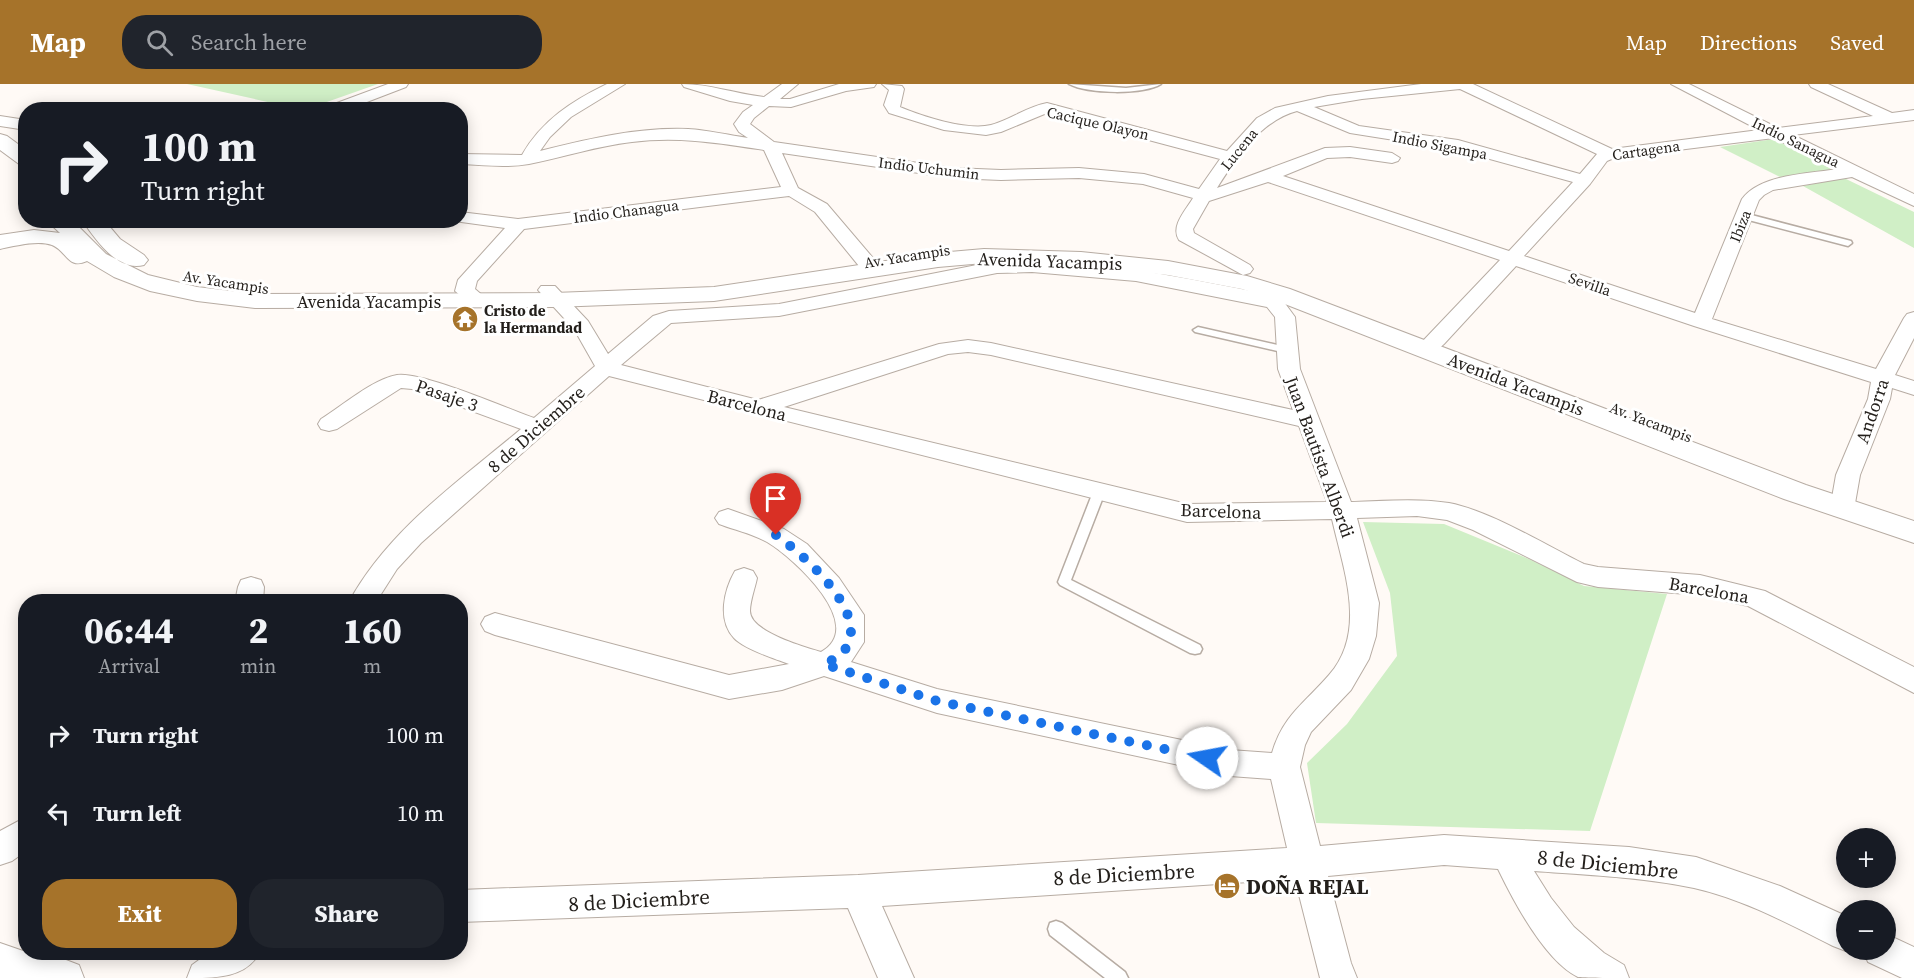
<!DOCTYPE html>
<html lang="en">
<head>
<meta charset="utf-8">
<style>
  :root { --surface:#171b24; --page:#20242c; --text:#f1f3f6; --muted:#9ea1a6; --accent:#a6732a }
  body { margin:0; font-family:"Source Serif 4",serif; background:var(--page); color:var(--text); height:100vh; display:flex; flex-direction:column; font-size:22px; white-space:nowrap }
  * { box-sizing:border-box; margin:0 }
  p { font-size:20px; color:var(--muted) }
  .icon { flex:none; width:33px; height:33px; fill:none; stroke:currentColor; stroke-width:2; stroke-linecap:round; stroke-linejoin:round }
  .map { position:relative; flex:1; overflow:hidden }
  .panel { position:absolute; left:18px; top:510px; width:450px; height:366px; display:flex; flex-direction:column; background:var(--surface); border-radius:24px; box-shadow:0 3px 15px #0003 }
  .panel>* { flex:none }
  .hud { position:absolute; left:18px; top:18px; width:450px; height:126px; border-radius:24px; box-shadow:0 3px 15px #0003; background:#171b24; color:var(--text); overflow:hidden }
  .tools { position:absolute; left:1836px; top:744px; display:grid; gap:12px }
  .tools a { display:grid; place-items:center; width:60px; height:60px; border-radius:50%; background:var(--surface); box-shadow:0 3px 15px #0003; font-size:30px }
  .pin { position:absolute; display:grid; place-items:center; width:51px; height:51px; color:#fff; margin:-62px -26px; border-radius:50% 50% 50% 0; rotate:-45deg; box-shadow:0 0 6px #0007 }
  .pin .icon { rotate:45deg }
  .me { position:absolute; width:66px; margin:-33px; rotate:282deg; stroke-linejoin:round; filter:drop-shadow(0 0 4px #0008) }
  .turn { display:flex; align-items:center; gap:21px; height:126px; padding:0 24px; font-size:27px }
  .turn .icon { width:78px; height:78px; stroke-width:2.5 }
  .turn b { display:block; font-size:42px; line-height:51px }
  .eta { display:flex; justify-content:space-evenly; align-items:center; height:102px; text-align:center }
  .eta b { font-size:36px; font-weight:800; line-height:42px }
  .action { display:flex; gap:12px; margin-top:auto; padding:12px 24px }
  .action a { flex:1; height:69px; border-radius:24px; background:var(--accent); color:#fff; font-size:24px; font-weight:800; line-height:69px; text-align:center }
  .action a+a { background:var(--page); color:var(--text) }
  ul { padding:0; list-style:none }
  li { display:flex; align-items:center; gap:18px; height:78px; padding:0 24px }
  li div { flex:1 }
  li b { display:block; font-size:22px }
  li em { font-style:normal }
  header { display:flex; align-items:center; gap:36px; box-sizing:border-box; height:84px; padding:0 30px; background:var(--accent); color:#fff }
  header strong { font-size:28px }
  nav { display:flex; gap:33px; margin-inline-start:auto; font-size:21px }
  .search { width:420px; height:54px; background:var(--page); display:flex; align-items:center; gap:15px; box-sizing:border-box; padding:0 21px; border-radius:24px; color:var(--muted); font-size:22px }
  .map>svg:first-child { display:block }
</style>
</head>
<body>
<header>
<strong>Map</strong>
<div class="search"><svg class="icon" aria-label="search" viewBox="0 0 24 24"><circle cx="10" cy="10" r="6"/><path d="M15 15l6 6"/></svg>Search here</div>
<nav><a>Map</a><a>Directions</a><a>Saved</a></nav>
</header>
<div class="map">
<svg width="1914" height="894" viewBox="0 0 1914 894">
  <rect width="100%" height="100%" fill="#fffaf6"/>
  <path fill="#d0efc6" d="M187 0H378L304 26Z
    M1774 55 1833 86 1780 93 1720 63Z
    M1844 94 1914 128V164L1803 102Z
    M1363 438 1444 440 1529 475 1584 502 1667 510 1590 747 1316 739 1307 679 1347 640 1397 572 1390 509Z"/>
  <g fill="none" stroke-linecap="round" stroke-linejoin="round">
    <defs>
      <path id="service" d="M1069 0 1126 4 1161 0C1143 11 1088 10 1069 0Z
        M1744 129 1851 157 1852 159 1848 162 1741 134 1740 132Z
        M1198 243 1286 263 1291 266 1286 269 1195 248 1193 246Z
        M1099 404 1105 408 1071 496 1200 561 1202 565 1200 569 1195 570 1190 569 1060 501 1058 498 1093 408Z
        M1056 837 1062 839 1125 888 1128 894H1105L1050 851 1048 845 1050 839Z"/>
      <path id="minor" d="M388 0H408L406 3 346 26H324L326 23Z
        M607 0H625L571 33 550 53 540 67C588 55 638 43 688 45 707 46 728 51 748 54L739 48 734 40 743 28 753 21 730 17 684 3 682 0C710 0 736 10 764 13L782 0H798L780 15H790L839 0H876L874 3 846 7 791 23 769 22 754 34 750 40 774 58 953 84 1001 86 1079 84 1144 90 1199 105 1220 75 1047 29 1001 48 986 51 944 46 889 29 884 21 889 6 882 0 902 2 904 5 900 23C921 32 967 47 991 41 1010 36 1026 23 1047 19L1227 67 1257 34 1275 24 1328 12 1421 0H1473L1612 65 1759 46 1671 0H1689L1778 44 1873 32 1811 3 1809 0H1828L1892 29 1914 26V36L1793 51 1914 110V122L1852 93 1773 106 1764 111 1759 116 1712 235 1876 285 1904 234 1907 230 1914 228V254L1895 291 1914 297V311L1892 304 1890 315 1860 391 1854 425 1851 431 1842 433 1833 431 1830 425 1836 391 1868 315 1871 298 1694 242 1516 182 1444 260C1435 268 1430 272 1419 269L1415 265 1419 261 1500 176 1268 98 1209 117 1193 145 1194 149 1250 181 1253 185 1250 189 1243 191 1179 156C1170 142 1186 126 1193 114L1143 100 1079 94 1001 96 953 94 782 69 798 104 827 120 873 174 875 178 873 182H859L815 128 789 112 524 145 477 197 475 205 489 217 486 221H472L455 207 458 196 505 144 454 137 460 136V128L518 135 781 103 764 66C719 59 678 52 632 58 597 62 564 73 529 80 507 84 483 81 460 80V70L522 71C542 36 572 17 607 0ZM1460 5 1597 70 1580 90 1458 56 1359 42 1314 23 1362 15ZM1297 27 1350 49 1457 66 1573 98 1509 167 1283 92 1327 74 1350 73 1392 79 1398 77 1400 74 1392 69 1350 63 1325 64 1217 104C1236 74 1260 37 1297 27ZM1774 54 1837 85C1808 90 1760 90 1742 115L1695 229 1524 172 1590 100 1607 77 1614 74Z
        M0 32 26 36V46L0 42Z
        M997 177C1090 175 1179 192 1269 211L1274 206H1288L1291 210 1284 218 1295 233 1300 285 1351 418C1384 417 1417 414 1449 419 1491 427 1545 461 1584 480L1598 483 1700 491 1765 507 1914 583V609L1748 522 1700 511 1598 503 1577 498 1473 446 1447 436 1417 432 1357 434 1379 519 1376 552 1369 575 1351 606 1311 648 1305 661 1300 683 1320 762 1444 751 1629 763 1696 773 1780 802 1846 832V866H1850L1846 867 1833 862C1789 840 1743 815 1694 804 1641 793 1588 791 1534 787L1551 814 1574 843 1604 869 1624 881 1629 894C1618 894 1587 894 1578 893 1545 877 1513 816 1498 785L1444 781 1328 792 1351 879 1357 894H1320L1295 795 882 822 914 894H878L848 824 460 838V806L858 791 1287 764 1271 695 1230 692 937 629 824 592 782 606 729 615 495 551 485 547 481 540 485 533 495 529 729 591 789 580C775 575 744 565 734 554 717 536 724 506 735 487L744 484 753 487 757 494C755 504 750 517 750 527 750 548 804 563 821 568 868 542 794 474 767 458 753 450 735 446 719 440L715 434 719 428 728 425 784 445 807 460 839 494 864 531V558L851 578 937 605 1230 666 1272 669C1283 631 1305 619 1329 591 1368 547 1343 485 1332 435L1187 438 609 292 421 459 397 485 376 518H349C388 446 459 397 521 345L412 305 401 304 337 345 329 347 321 345 318 340 321 335C342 322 373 295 397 291 421 287 506 324 534 334L595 282 574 245 538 206 541 202H555L588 237 608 270 653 232 669 227 779 220ZM1032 188 1136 197 1267 223 1275 233 1278 285 1293 326 991 259 968 256 939 260 758 316 621 281 671 239 779 232 997 189ZM968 268 991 271 1299 342 1327 418 1187 420 784 323 948 270Z
        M251 493 261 496 264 503 263 518H235L238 503 241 496Z
        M26 733V767L12 777 0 781V747Z
        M1886 850 1914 863V894H1902L1868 878 1863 866H1886Z
        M0 859 26 868 66 876 79 881 84 894H0Z
        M210 868H260C246 894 217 894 187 894L192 881Z"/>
      <path id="tertiary" d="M0 50 7 52 26 66V82L19 80 0 66Z
        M46 136H72L106 170 148 191 197 203 255 210 554 209 714 203 938 169 984 165 1081 168 1168 177 1247 192 1290 205 1806 401 1914 437V459L1784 415 1272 215 1242 205 1168 191 1081 182 984 179 938 183 714 217 554 223 255 224 197 217 150 207 114 193 87 177C68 186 67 167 52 161 37 156 15 162 0 165V151L34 146 60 149Z
        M82 136H104L120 155 144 171 148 176 144 181C117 188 96 156 82 136Z"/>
    </defs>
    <use href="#service" stroke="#b7aca3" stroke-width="3"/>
    <use href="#minor" stroke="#b7aca3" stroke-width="2"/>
    <use href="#tertiary" stroke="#b7aca3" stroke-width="2"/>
    <use href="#service" fill="#fff" fill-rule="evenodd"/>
    <use href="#minor" fill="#fff" fill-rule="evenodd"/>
    <use href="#tertiary" fill="#fff" fill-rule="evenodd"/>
  </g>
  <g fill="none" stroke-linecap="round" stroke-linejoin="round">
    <path stroke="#1a73e8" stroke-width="10" stroke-dasharray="0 18" d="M776 451C803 470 879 536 840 571 836 575 829 577 824 580L937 617 1207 674"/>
  </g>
  <defs>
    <symbol id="temple-disc" viewBox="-11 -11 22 22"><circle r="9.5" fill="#a6732a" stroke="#fff"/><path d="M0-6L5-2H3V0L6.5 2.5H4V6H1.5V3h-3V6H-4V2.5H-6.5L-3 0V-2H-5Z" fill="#fff"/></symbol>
    <symbol id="hotel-disc" viewBox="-11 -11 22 22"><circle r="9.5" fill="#a6732a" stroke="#fff"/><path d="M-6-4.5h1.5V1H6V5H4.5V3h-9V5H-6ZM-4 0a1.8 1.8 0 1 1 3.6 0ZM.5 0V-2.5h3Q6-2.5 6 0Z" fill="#fff"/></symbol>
  </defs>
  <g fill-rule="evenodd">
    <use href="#temple-disc" x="450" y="220" width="30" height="30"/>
    <use href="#hotel-disc" x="1212" y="787" width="30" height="30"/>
  </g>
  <g text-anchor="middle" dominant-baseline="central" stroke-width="6" stroke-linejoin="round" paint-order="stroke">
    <g font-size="15" fill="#231f1b" stroke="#fff">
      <text transform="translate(1098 39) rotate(13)">Cacique Olayon</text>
      <text transform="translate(1796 58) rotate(26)">Indio Sanagua</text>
      <text transform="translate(1440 61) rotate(11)">Indio Sigampa</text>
      <text transform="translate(1239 65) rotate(-51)">Lucena</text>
      <text transform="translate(1646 66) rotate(-8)">Cartagena</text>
      <text transform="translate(929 84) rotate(7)">Indio Uchumin</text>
      <text transform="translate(626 127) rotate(-7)">Indio Chanagua</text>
      <text transform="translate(1740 142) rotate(-68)">Ibiza</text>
      <text transform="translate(907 172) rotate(-9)">Av. Yacampis</text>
      <text transform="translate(226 198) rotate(9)">Av. Yacampis</text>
      <text transform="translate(1590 200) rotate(19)">Sevilla</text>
      <text transform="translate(1651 338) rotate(21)">Av. Yacampis</text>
    </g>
    <g font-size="15" font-weight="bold" fill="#231f1b" stroke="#fff" text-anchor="start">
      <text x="484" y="226">Cristo de<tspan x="484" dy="17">la Hermandad</tspan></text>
    </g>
    <g font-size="18" fill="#231f1b" stroke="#fff">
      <text transform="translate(1050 177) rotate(2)">Avenida Yacampis</text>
      <text x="369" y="217">Avenida Yacampis</text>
      <text transform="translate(1516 300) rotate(21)">Avenida Yacampis</text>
      <text transform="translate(447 311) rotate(19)">Pasaje 3</text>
      <text transform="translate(747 321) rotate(14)">Barcelona</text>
      <text transform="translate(1872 327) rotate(-71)">Andorra</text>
      <text transform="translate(536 345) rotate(-41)">8 de Diciembre</text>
      <text transform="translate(1320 373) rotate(70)">Juan Bautista Alberdi</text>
      <text transform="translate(1221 427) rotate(2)">Barcelona</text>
      <text transform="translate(1709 506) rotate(10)">Barcelona</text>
    </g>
    <g font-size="21" fill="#231f1b" stroke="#fff">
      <text transform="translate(1608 780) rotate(6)">8 de Diciembre</text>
      <text transform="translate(1124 790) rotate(-3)">8 de Diciembre</text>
      <text transform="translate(639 816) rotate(-3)">8 de Diciembre</text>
    </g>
    <g font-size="21" font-weight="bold" fill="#231f1b" stroke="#fff" text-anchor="start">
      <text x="1246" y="802">DOÑA REJAL</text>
    </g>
  </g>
</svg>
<div class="tools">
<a>+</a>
<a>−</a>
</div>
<div class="pin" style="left:776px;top:451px;background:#d93025"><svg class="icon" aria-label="arrive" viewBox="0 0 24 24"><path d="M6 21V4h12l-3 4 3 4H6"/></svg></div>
<svg class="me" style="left:1207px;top:674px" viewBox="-20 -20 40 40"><circle r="19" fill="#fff"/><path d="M0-13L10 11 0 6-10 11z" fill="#1a73e8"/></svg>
<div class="hud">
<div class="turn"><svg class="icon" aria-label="right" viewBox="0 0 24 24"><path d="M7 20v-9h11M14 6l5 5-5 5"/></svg><div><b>100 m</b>Turn right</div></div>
</div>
<section class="panel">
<div class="eta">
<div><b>06:44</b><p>Arrival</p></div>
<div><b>2</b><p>min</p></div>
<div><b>160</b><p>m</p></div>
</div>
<ul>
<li><svg class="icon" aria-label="right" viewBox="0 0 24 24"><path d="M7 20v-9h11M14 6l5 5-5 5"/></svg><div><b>Turn right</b></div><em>100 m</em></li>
<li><svg class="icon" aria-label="left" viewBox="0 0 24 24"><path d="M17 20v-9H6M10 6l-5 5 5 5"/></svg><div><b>Turn left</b></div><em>10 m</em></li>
</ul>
<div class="action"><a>Exit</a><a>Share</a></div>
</section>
</div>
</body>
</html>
